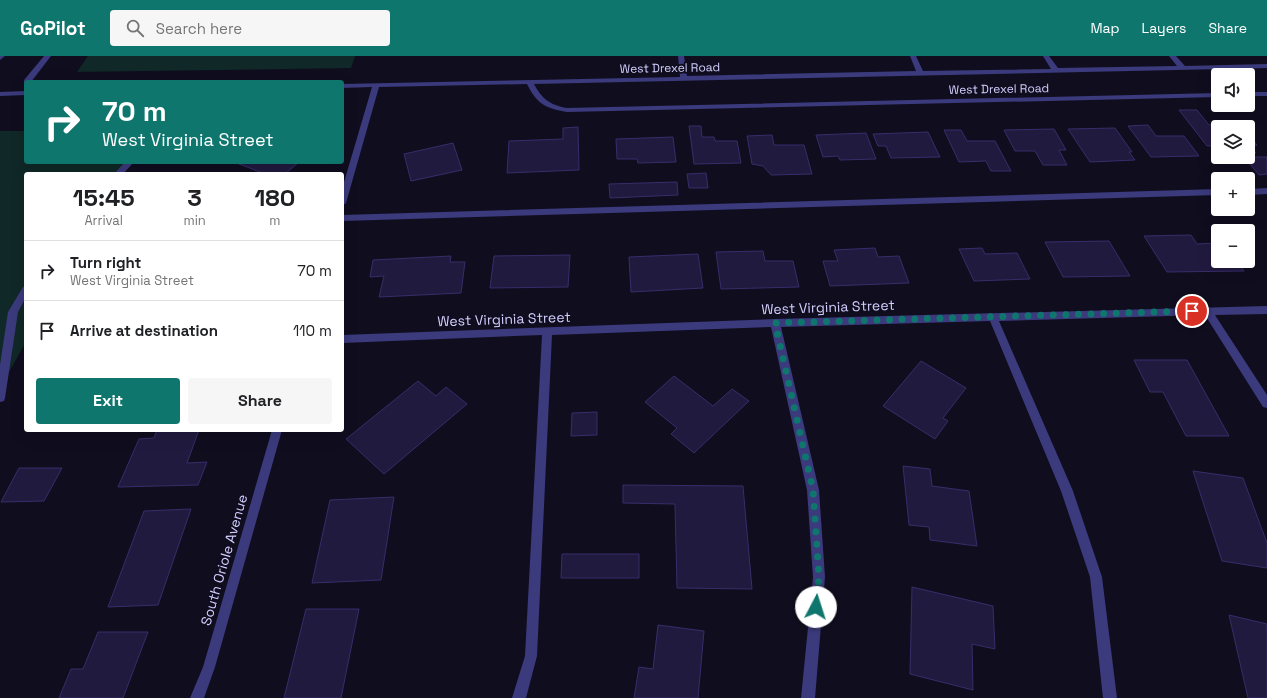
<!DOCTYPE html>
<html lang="en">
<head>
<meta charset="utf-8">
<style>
  :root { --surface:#fff; --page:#f6f6f6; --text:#202124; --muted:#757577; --line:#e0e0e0; --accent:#0f766e }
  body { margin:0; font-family:"Space Grotesk",sans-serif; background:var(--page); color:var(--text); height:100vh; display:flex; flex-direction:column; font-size:15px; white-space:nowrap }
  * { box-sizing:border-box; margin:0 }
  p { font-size:13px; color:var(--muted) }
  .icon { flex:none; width:22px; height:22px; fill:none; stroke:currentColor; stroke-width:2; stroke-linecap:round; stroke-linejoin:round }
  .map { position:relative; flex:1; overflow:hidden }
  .drawer { position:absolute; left:24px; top:116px; width:320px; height:260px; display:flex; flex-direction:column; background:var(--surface); border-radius:4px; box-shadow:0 4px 16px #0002 }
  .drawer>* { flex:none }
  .guide { position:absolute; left:24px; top:24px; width:320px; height:84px; border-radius:4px; box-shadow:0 4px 16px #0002; background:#0f766e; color:#fff; overflow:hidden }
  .fabs { position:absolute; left:1211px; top:12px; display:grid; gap:8px }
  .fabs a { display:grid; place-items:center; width:44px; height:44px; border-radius:4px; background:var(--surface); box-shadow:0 4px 16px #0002; font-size:20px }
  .pin { position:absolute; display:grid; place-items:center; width:34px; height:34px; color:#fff; margin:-17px; border:2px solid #fff; border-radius:50%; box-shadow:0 1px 4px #0007 }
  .me { position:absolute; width:44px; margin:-22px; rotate:5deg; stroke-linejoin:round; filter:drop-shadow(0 0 3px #0008) }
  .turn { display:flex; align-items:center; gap:14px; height:84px; padding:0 12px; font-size:18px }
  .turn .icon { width:52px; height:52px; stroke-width:2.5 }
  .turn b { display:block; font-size:28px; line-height:34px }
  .eta { display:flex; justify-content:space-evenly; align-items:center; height:68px; text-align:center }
  .eta b { font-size:24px; font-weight:800; line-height:28px }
  .cta { display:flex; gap:8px; margin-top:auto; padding:8px 12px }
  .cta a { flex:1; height:46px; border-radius:4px; background:var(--accent); color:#fff; font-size:16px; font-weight:800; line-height:46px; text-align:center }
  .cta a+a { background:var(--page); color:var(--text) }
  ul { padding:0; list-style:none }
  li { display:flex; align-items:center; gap:12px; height:60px; padding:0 12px; border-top:1px solid var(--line) }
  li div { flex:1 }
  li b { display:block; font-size:15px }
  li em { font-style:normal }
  header { display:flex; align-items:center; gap:24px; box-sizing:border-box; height:56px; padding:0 20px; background:var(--accent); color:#fff }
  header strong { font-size:19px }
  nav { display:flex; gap:22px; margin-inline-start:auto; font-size:14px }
  .search { width:280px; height:36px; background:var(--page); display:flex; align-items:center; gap:10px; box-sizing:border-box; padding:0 14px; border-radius:4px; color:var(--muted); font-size:15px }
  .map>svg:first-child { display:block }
</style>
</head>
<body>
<header>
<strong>GoPilot</strong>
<div class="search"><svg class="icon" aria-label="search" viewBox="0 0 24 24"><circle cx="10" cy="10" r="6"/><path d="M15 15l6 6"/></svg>Search here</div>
<nav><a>Map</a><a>Layers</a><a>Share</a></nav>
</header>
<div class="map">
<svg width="1267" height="642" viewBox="0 0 1267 642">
  <rect width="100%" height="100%" fill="#100d1f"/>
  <path fill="#102827" d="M88 0H355L351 12 77 16Z
    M0 75H26V106H127L121 118H26V286L0 332Z"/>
  <path fill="#211a3f" stroke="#382d6a" d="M1179 54H1197L1209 69H1240L1242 71H1218V90H1207Z
    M1148 69 1156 80H1184L1199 100 1151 101 1128 70Z
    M689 70H701L702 81H714L715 85H737L741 107 694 108Z
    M578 71 579 114 507 117 509 85 563 83V72Z
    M1115 72 1132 96H1129L1135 104 1090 106 1068 73Z
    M1054 73 1066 94H1059L1067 109H1043L1035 95H1015L1004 74Z
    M944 74H961L967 85H995L1011 115H991L986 105 959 106Z
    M928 76 940 101 891 102 886 90H878L873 78Z
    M866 77 876 103 840 104 838 100 823 101 816 79Z
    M1248 78 1257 89H1249L1256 97H1248Z
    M772 79 774 89H804L812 118 771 119 763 110 752 108 747 80Z
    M673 81 676 106 638 107 637 103H617L616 83Z
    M453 87 462 114 411 125 404 98Z
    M1244 101H1267V118L1259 119Z
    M234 106H299L285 118H265Z
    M706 117 708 132H689L687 118Z
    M677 126 678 139 610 142 609 128Z
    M1191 179 1197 188 1218 187V205H1237L1244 215 1167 216 1144 180Z
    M1109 185 1130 220 1063 221 1045 186Z
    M875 192 878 201 899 200 909 227 830 230 823 205H838L834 194Z
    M982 192 985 198 1017 197 1030 223 974 225 959 193Z
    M763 195 765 205H793L799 231 721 233 716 196Z
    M698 198 703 232 631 236 629 201Z
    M570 199 568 231 490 232 494 200Z
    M451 200 450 206H465L461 237 379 241 384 220 370 221 373 204Z
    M1134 304H1187L1229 380H1186L1163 336H1150Z
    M921 305 966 332 943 362 948 365 935 383 883 350Z
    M674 320 713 350 732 333 749 345 694 397 671 378 677 372 645 346Z
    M418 325 436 340 446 331 467 348 384 418 346 383Z
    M597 356V379L571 380 572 357Z
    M157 374H199L187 407 207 406 198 429 118 431 139 383 154 382Z
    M903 410 930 413 932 430 969 435 977 490 930 484 929 471 909 469Z
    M19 412H62L44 445 1 446Z
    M1193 415 1243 422 1267 487V512L1222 505Z
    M623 429 743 430 752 533 677 532 675 448 623 447Z
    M394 441 381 524 312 527 330 444Z
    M191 453 158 549 108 551 144 455Z
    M562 498H639V522H561Z
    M912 531 993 550 995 593 972 588 973 634 910 618Z
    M306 553H359L341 642H284Z
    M1229 559 1267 568V642H1248Z
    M658 569 704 575 698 642H634L639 611 653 613Z
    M98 576H148L123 642H59L71 613H83Z"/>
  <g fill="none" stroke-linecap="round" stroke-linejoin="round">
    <path fill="#3b3a7c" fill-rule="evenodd" d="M0 0H5L0 4Z
      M44 0H51L31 26 24 28V24Z
      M678 0H684L687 20 916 15 910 0H916L923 15 1051 13 1043 0H1049L1058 12 1177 10 1169 0H1176L1185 10 1267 8V12L534 28C542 43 550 49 567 52L1218 37V41L567 56C545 52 537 48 527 28L379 31 346 147 342 150V133L372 31 342 32V28L680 21Z
      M26 35V39L0 40V36Z
      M1248 36H1267V40H1248Z
      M125 106H134L123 118H114Z
      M1267 132V138L1248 139V133Z
      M1218 133V139L342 165V159Z
      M26 230V241L18 256 5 342 4 345 0 346V309L8 256 23 231Z
      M1267 250V258L1215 259 1267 339V352L1263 351 1205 259 999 265 1073 435 1102 521 1117 642H1103L1090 521 1061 435 990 265 781 271 819 434 825 521 815 642H801L813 521 807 434 771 271 552 279 537 600 526 642H512L525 600 542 279 342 287V279L775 263Z
      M272 374H282L215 611 204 642H190L203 611Z"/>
  </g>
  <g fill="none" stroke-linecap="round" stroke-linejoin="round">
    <path stroke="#0f766e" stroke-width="7" stroke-dasharray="0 12.6" d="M816 551 819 521 813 434 775 267 1192 255"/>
  </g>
  <g text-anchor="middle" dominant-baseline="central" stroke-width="4" stroke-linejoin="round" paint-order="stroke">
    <g font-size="12" fill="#d1cdfd" stroke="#100d1f">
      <text transform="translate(670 12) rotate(-1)">West Drexel Road</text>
      <text transform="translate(999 33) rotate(-1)">West Drexel Road</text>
    </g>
    <g font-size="14" fill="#d1cdfd" stroke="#100d1f">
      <text transform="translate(828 251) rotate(-2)">West Virginia Street</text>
      <text transform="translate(504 263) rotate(-2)">West Virginia Street</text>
      <text transform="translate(224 504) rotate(-74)">South Oriole Avenue</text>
    </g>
  </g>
</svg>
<div class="fabs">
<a><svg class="icon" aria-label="sound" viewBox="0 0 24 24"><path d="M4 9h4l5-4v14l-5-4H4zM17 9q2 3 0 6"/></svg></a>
<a><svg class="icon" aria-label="layers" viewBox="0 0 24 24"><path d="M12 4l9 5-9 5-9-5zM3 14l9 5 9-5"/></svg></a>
<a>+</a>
<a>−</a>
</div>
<div class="pin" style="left:1192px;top:255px;background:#d93025"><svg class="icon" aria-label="arrive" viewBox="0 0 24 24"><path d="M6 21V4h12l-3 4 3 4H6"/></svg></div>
<svg class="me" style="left:816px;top:551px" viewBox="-20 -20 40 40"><circle r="19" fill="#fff"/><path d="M0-13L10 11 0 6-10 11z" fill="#0f766e"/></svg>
<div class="guide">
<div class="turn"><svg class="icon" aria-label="right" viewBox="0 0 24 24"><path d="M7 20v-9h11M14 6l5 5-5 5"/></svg><div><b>70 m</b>West Virginia Street</div></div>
</div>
<section class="drawer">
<div class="eta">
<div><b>15:45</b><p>Arrival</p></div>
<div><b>3</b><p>min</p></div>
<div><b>180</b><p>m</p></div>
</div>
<ul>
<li><svg class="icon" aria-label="right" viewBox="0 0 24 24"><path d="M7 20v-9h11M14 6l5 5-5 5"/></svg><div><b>Turn right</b><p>West Virginia Street</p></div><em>70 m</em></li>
<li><svg class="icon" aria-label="arrive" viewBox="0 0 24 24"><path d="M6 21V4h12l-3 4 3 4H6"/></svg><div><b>Arrive at destination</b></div><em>110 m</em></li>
</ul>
<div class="cta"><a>Exit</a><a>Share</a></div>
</section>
</div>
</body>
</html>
